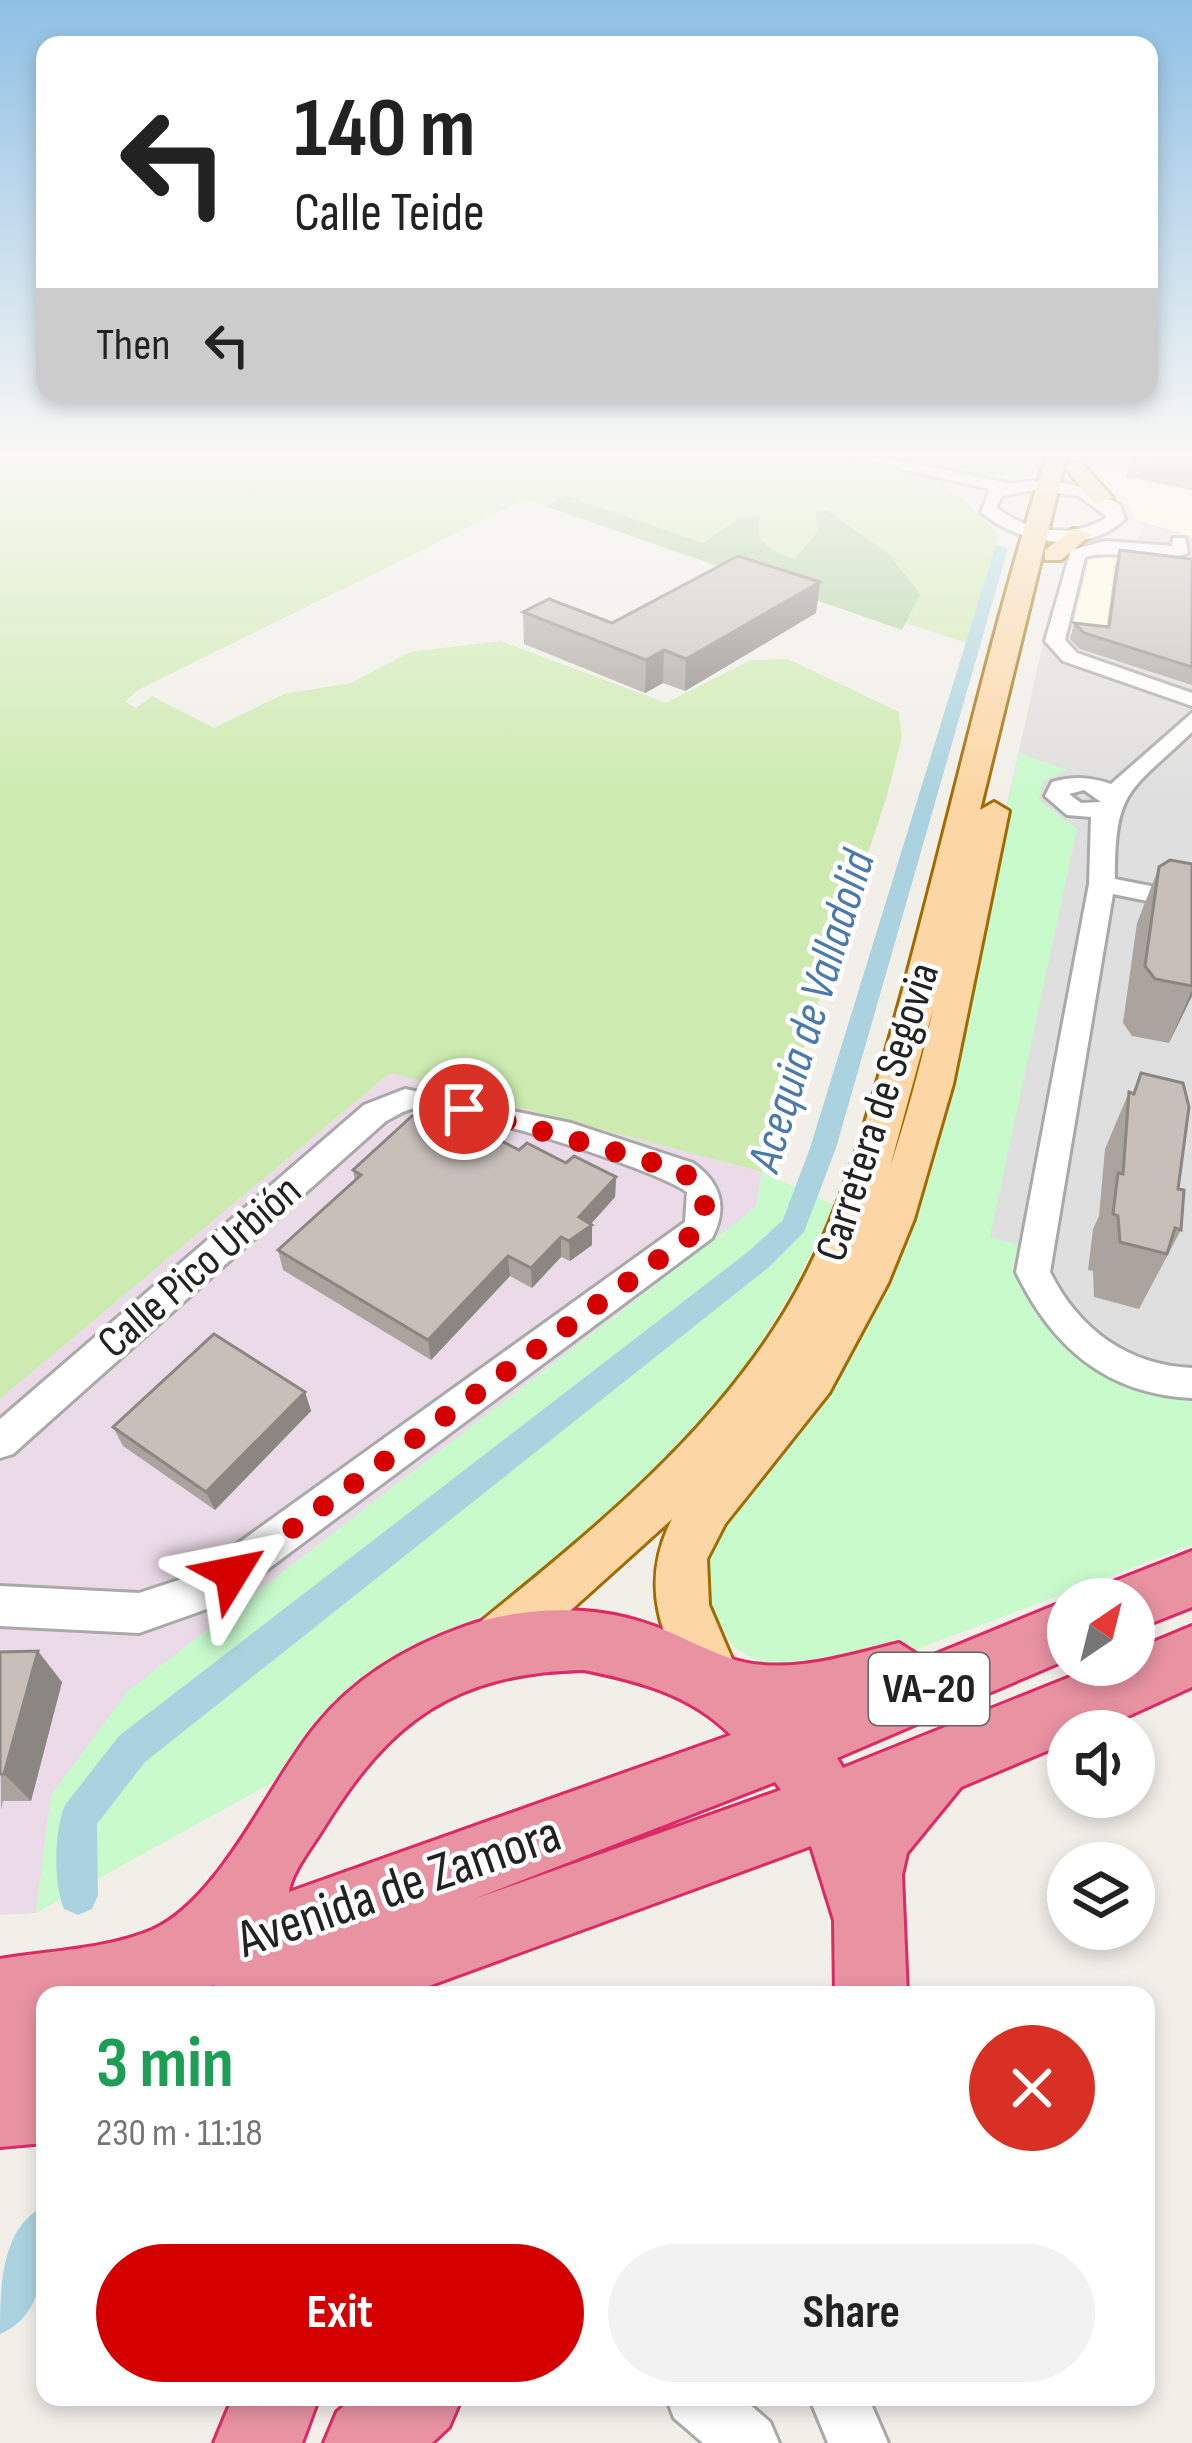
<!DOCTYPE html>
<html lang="en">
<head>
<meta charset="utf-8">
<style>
  :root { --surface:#fff; --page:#f2f2f2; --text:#222; --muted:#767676; --accent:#d40000 }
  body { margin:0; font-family:"Sofia Sans Condensed",sans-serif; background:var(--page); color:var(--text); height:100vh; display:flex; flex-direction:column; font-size:45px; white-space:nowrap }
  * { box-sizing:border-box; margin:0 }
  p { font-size:39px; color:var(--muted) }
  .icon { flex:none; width:66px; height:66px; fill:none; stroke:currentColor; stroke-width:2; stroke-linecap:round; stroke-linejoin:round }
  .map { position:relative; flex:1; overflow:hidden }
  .details { position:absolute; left:36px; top:1986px; width:1119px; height:420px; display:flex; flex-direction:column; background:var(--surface); border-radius:24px; box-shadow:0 6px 18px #0003 }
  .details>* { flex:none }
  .banner { position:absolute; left:36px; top:36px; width:1122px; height:366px; border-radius:24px; box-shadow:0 6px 18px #0003; background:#fff; color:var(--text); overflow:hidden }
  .needle { width:78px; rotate:35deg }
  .fabs { position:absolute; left:1047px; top:1578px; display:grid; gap:24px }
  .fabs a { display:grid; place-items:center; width:108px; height:108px; border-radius:50%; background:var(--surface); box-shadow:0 6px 18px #0003; font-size:60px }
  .pin { position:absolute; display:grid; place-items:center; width:102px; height:102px; color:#fff; margin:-51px; border:6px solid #fff; border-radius:50%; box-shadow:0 3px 12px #0007 }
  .me { position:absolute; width:132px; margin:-66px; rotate:55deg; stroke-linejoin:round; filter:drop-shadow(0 0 9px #0008) }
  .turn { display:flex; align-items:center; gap:42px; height:252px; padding:0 60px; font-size:54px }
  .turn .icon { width:156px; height:156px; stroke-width:2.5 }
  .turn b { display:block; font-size:84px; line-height:102px }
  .then { display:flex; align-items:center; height:114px; padding:0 60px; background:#0003; gap:24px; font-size:45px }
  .round { display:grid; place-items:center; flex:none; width:126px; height:126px; border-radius:63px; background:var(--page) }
  .headline { display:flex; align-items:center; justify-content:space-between; height:204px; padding:0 60px }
  h1 { font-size:72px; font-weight:700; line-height:90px; color:#1e9e55 }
  .cta { display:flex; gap:24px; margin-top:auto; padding:24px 60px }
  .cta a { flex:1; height:138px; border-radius:72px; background:var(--accent); color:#fff; font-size:48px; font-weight:700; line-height:138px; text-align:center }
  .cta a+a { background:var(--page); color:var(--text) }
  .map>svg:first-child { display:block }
</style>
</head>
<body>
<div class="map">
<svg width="1192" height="2443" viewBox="0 0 1192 2443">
  <rect width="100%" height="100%" fill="#f2efe9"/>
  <path fill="#e0dfdf" d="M1097 457H1192V1545L733 1646 713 1612 910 1239 1045 634 1092 555 1130 552 1145 526 1127 503 1096 481Z"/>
  <path fill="#ebdbe8" d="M390 1073 762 1172 756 1207 51 1795 36 1913 0 1915V1399Z"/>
  <path fill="#ffffe5" d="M1097 457H1163L1192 467V537L1137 520 1127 503 1096 481Z
    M1130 552 1192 660 1071 633 1089 559 1099 553Z"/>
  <path fill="#cdebb0" d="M0 457H1033L1028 470C1000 477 966 472 944 488L966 501 999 534 976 646 525 499 136 691 125 702 136 708 152 696 214 728 284 694 351 683 410 652 501 641 666 703 751 660 788 659 899 712 902 737 886 799 762 1172 390 1073 0 1399Z"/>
  <path fill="#add19e" d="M567 496 703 543 738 519 760 517 758 536 773 551 795 559 819 530 815 511 826 510 889 554 920 594 902 630 545 506Z"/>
  <path fill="#c8facc" d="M1019 753 1067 770 1043 781 1039 800 1077 829 990 1237 1036 1249 1065 1331 1192 1383V1545L891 1659 767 1668 733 1646 713 1612 705 1577 718 1537 858 1337 910 1239Z
    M762 1172 834 1205 794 1288 725 1401 628 1509 532 1583 362 1692 275 1781 36 1913 51 1795 128 1691 756 1207Z"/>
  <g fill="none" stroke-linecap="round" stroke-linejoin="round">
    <path fill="#aad3df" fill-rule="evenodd" d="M996 545 1008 548 836 1148 804 1232 769 1267 145 1762 97 1824 98 1895 92 1909 78 1915 64 1909C53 1882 54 1831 65 1805L119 1736 749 1251 783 1220 810 1148Z
      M45 2206C45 2251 49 2314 0 2334 0 2290 0 2227 45 2206Z"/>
    <defs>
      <path id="minor" d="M852 457H883L1012 484C1052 476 1086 485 1120 505L1125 519C1087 556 1018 544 981 512L990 489ZM1033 490 1079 496 1107 517C1074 540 1026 532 996 507L1002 496Z
        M1173 538H1185L1188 553C1157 566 1119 548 1085 557L1065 640 1077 653 1192 693V706L1063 661 1045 641 1071 550 1106 541 1172 546Z
        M1192 713V732C1128 793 1115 789 1115 879L1192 894V910L1113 894 1050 1272C1079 1330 1128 1365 1192 1368V1398C1106 1394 1052 1347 1016 1272L1089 884 1091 817 1067 815 1045 796 1052 782C1074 776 1089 777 1111 784ZM1084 790 1101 802 1081 803 1069 794Z
        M405 1089 571 1123 693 1163C721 1183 728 1207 712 1238L221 1604 139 1633 0 1626V1586L139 1593 194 1575 685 1222 687 1192C654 1168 449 1103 411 1109 403 1111 394 1117 386 1121L13 1454 0 1458V1419L364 1105Z
        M666 2397H741L770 2422 779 2443H703L674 2418Z
        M809 2397H868L888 2443H828Z"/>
      <path id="major" d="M1046 457H1066L1064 466 1081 462 1113 498 1094 503 1064 466 980 810 994 802 1009 811 953 1084 914 1219 888 1283 829 1393 725 1524 707 1559 709 1605 741 1680 733 1699 714 1707 695 1699C662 1636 638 1587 672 1519L511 1664 492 1672 473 1664 465 1646 473 1628C587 1535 706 1441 784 1313 845 1213 874 1094 905 982 952 807 991 630 1046 457ZM933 1010C921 1063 907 1116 890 1167Z
        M1073 529 1092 534 1061 560H1045V550Z"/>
      <path id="highway" d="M1192 1551V1607L1134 1630V1599H1105L1113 1582Z
        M1068 1600V1659L837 1758 843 1768 1100 1665H1134V1650L1192 1626V1687L1095 1731H1068V1742L961 1787 907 1853 902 1875 907 1995H835L834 1920 811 1846 404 1995H214V1985L178 1995H45V2143L0 2147V1959C47 1951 108 1949 152 1930 221 1899 269 1783 316 1726 354 1678 409 1646 466 1626 520 1607 589 1604 645 1623 674 1632 701 1648 729 1658 783 1677 846 1656 899 1643L924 1659ZM584 1670C638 1681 690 1694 731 1735L289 1892C291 1873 312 1847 323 1829 390 1720 454 1673 584 1670ZM775 1782 781 1790 474 1899Z
        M233 2397H319L302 2443H214Z
        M354 2397H462L449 2427 432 2443H324L337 2412Z"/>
    </defs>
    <use href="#minor" stroke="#a9a9a9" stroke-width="6"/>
    <use href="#major" stroke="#a06b00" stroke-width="6"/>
    <use href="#highway" stroke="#dc2a67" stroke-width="6"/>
    <use href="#minor" fill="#fff" fill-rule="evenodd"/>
    <use href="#major" fill="#fcd6a4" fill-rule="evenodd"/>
    <use href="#highway" fill="#e892a2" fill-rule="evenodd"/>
  </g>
  <path fill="#aba49e" d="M1131 457H1192V490L1126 477Z
    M1120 550 1192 559V685L1080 649 1070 639 1074 623 1107 626 1115 566Z
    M820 582 816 613 685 691 663 683 645 693 524 644 523 612 612 623Z
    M1192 864V996L1169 1043 1132 1036 1123 1023 1137 923 1159 867Z
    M1141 1073 1178 1189 1181 1230 1139 1309 1094 1297 1093 1271 1088 1270 1093 1229 1099 1216 1105 1149 1129 1092 1133 1093Z
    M470 1140 519 1150 616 1177 615 1197 591 1224 592 1245 570 1261 561 1257 532 1288 510 1276 431 1360 283 1270 278 1250 355 1181 353 1170Z
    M305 1392 311 1411 215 1510 123 1446 113 1427Z
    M0 1652 62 1682 31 1801H3L1 1810Z"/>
  <path fill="#8b8681" d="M820 582 816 613 685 691 686 659Z
    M664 650 663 683 645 693 646 660Z
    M1192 990V996L1169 1043Z
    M616 1177 615 1197 587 1228 592 1225V1245L570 1261 569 1241 579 1217Z
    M561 1237V1257L532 1288 531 1268Z
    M508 1256 510 1276 431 1360 428 1340Z
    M305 1392 311 1411 215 1510 206 1492Z
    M38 1651 62 1682 31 1801 4 1774Z"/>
  <path fill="#c7bfb8" stroke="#8b8681" stroke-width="3" d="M1151 457H1192V465Z
    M1120 550 1192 559V667L1084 633 1074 623 1109 627Z
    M738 556 820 582 686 659 664 650 646 660 523 612 549 599 612 623Z
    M1170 860 1192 864V986L1155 979 1145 966 1159 867Z
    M1141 1073 1183 1083 1189 1107 1178 1189 1184 1190 1181 1230 1175 1228 1167 1254 1120 1242 1118 1216 1113 1214 1118 1173 1123 1174 1129 1092 1134 1094Z
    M419 1114 470 1140 480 1130 519 1150 527 1143 566 1163 574 1156 616 1177 579 1217 592 1225 569 1241 561 1237 531 1268 508 1256 428 1340 278 1250 361 1175 353 1170 412 1116Z
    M214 1334 305 1392 206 1492 113 1427Z
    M38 1651 4 1774H0V1652Z"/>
  <linearGradient id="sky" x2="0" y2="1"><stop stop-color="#8fc0e4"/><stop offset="0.57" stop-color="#f9f8f5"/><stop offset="1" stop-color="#f9f8f5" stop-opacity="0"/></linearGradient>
  <rect width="1192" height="799" fill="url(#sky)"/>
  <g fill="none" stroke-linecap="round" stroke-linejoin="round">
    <path stroke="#d40000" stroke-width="21" stroke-dasharray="0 37.8" d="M232 1573 700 1229 706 1198 683 1171 464 1109"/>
  </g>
  <g text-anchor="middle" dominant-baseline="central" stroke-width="9" stroke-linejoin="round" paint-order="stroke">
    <rect fill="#fff" stroke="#646464" stroke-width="3" x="869" y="1653" width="120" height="72" rx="9"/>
    <g font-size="42" font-weight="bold" fill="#222">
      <text x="929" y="1689">VA-20</text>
    </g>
    <g font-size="45" fill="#222" stroke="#fff">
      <text transform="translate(878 1112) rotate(-72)">Carretera de Segovia</text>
      <text transform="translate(200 1267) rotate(-41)">Calle Pico Urbión</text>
    </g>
    <g font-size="48" font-style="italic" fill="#4a7aab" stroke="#fff">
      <text transform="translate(812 1011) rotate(-73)">Acequia de Valladolid</text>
    </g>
    <g font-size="54" fill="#222" stroke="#fff">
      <text transform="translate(399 1887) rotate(-19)">Avenida de Zamora</text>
    </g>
  </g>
</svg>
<div class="fabs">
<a><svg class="needle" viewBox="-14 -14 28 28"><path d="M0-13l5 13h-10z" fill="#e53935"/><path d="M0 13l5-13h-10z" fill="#767676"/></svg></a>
<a><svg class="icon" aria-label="sound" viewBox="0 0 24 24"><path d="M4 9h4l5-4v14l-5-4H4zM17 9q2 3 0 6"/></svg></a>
<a><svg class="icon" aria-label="layers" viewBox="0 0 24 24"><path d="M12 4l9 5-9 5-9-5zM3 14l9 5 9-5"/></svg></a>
</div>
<div class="pin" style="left:464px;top:1109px;background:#d93025"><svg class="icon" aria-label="arrive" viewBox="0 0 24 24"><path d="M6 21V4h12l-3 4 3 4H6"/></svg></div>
<svg class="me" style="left:232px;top:1573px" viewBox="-20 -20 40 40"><path d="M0-17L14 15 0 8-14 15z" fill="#d40000" stroke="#fff" stroke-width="4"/></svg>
<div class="banner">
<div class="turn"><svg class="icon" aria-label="left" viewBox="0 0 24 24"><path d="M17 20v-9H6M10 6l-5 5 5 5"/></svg><div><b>140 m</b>Calle Teide</div></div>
<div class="then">Then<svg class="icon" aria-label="left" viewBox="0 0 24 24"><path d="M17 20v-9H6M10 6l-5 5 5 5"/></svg></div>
</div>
<section class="details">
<div class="headline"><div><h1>3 min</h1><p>230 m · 11:18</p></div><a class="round" style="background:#d93025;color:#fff"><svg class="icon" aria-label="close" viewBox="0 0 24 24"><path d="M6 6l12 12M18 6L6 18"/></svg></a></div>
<div class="cta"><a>Exit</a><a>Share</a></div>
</section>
</div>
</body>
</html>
